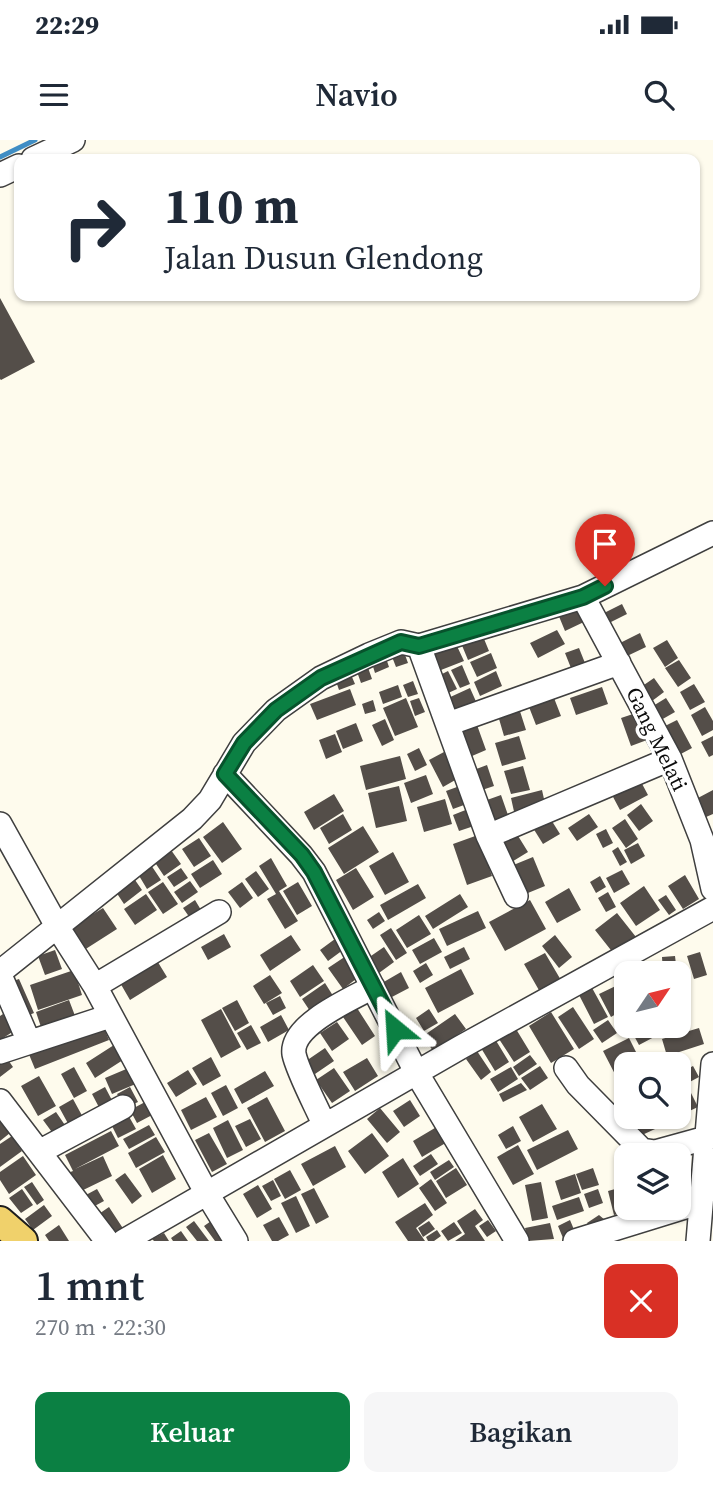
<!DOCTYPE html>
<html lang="id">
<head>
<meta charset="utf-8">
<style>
  :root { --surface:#fff; --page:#f6f6f7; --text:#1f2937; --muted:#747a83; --accent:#0b8043 }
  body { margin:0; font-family:"Source Serif 4",serif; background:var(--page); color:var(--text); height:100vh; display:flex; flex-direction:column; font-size:26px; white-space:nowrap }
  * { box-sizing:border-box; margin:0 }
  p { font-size:23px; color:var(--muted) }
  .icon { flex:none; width:38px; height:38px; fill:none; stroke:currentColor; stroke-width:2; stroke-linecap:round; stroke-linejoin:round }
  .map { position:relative; height:1101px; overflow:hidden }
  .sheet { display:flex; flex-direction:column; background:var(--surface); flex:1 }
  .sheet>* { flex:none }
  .banner { position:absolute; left:14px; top:14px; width:686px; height:147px; border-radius:14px; box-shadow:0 2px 5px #0004; background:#fff; color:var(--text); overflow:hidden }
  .needle { width:46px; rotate:55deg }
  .fabs { position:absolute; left:614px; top:821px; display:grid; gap:14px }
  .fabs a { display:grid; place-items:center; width:77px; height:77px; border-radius:14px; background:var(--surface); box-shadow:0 2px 5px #0004; font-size:35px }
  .pin { position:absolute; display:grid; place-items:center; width:60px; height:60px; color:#fff; margin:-72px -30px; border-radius:50% 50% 50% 0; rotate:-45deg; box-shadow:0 0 7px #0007 }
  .pin .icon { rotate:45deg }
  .me { position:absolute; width:77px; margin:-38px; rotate:333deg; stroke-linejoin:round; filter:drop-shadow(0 0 5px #0008) }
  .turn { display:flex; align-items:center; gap:24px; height:147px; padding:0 35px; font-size:32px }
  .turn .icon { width:91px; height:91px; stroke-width:2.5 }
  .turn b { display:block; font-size:49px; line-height:60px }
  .round { display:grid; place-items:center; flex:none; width:74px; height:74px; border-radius:14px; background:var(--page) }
  .overview { display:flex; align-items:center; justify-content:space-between; height:119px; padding:0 35px }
  h1 { font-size:42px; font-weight:600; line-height:52px }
  .cta { display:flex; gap:14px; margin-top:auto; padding:14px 35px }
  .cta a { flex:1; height:80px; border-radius:14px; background:var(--accent); color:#fff; font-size:28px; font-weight:600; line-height:80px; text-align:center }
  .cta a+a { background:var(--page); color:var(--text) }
  .status { display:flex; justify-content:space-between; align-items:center; height:49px; padding:0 35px; background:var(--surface); direction:ltr }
  .status svg { height:19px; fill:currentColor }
  header { display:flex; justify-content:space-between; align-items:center; height:91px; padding:0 35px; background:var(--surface); font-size:32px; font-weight:600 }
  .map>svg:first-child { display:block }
</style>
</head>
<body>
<div class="status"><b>22:29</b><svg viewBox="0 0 49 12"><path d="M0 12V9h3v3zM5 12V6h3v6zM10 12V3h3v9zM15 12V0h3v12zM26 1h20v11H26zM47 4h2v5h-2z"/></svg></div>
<header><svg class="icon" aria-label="menu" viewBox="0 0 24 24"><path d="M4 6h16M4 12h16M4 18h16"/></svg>Navio<svg class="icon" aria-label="search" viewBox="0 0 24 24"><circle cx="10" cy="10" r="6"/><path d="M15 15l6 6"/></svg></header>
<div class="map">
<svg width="713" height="1101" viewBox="0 0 713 1101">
  <rect width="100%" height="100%" fill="#fefbed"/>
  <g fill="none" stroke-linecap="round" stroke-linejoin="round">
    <path stroke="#408ec4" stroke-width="5" d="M0 17 35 0"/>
  </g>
  <path fill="#544e49" d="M0 158 35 222 1 240 0 239Z
    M577 464 586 481 565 491 558 474Z
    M622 464 627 474 609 483 604 473Z
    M557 490 565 504 538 518 530 503Z
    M640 493 646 507 625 517 618 504Z
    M482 494 489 511 468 520 461 503Z
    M667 500 678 518 665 527 653 508Z
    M401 504 408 523 396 527 389 509Z
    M456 504 464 521 441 530 434 513Z
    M579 508 585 523 571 528 565 513Z
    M384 512 389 527 375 533 370 517Z
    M491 513 497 528 477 537 470 522Z
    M679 520 691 538 678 547 665 528Z
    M366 522 372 539 361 543 355 526Z
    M462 525 470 544 460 548 451 530Z
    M349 530 355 544 339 550 334 535Z
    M448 531 457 549 446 554 438 536Z
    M496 531 502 546 480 556 474 542Z
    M654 538 664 552 652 561 641 547Z
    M413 541 418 554 408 557 403 545Z
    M694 544 705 562 690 570 680 552Z
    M398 545 402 557 383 564 379 552Z
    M602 547 608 564 576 575 570 558Z
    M470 548 478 566 454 576 446 559Z
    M350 549 356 565 317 580 310 564Z
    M406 558 418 587 395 596 383 568Z
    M419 558 425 572 415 576 410 561Z
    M554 558 561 576 536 585 529 567Z
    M666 558 675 572 661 580 653 566Z
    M373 560 376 571 365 574 362 564Z
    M518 565 526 590 504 596 497 572Z
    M705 567 713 581V590L702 596 691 575Z
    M636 573 647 600 631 606 621 578Z
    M385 579 394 600 382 606 372 585Z
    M677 580 692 608 677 616 661 588Z
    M356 583 363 601 343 609 336 591Z
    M477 585 486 610 465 619 455 593Z
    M335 594 342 612 326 619 319 600Z
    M519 596 526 619 502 626 495 603Z
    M713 596V615L709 617 701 602Z
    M419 608 427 625 415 631 407 614Z
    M444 612 457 639 443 647 429 620Z
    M400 616 406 639 366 650 360 626Z
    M487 625 494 646 479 651 471 631Z
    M523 626 530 650 511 654 504 631Z
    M426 635 433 654 411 663 404 643Z
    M640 640 648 655 620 670 612 655Z
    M399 646 407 681 376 688 368 653Z
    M457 647 464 665 453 669 446 651Z
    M542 650 546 668 515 676 511 658Z
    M713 650V674L706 677 696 659Z
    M334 654 344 671 314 690 304 672Z
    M501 655 508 675 494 680 487 660Z
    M445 659 452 684 424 692 417 667Z
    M641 664 653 681 639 691 627 675Z
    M468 669 474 686 459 691 453 675Z
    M343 674 352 690 329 704 320 688Z
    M589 674 598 687 577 701 568 688Z
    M550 678 560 694 543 704 533 688Z
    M625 679 638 699 626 708 612 688Z
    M223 682 242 709 222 723 203 697Z
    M363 686 379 712 344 734 328 708Z
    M606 689 613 703 603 708 596 694Z
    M515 691 528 712 510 723 497 702Z
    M478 695 492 736 467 745 453 704Z
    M199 698 211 716 194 727 182 709Z
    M638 703 645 716 631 724 624 710Z
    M618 707 627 722 620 726 612 711Z
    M171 710 181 724 164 736 154 721Z
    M393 712 409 742 385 755 369 726Z
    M533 717 545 746 523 755 511 726Z
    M271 718 287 746 279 751 298 781 285 789 267 759 276 754 259 726Z
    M213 720 222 734 200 748 191 734Z
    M151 725 161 740 147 749 138 734Z
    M181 728 188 738 174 747 167 737Z
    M356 728 374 757 353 770 336 740Z
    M622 730 630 744 614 753 606 738Z
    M256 731 269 749 258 757 245 739Z
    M685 735 699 759 683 769 668 746Z
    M600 736 606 747 596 753 590 742Z
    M135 740 142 750 124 764 116 752Z
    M190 741 198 752 182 763 174 752Z
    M163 742 178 764 163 774 148 752Z
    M242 742 253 758 240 768 228 752Z
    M298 742 312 766 297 775 283 751Z
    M418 744 426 758 388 780 380 765Z
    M644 746 660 770 636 786 620 763Z
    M569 748 581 770 557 783 545 762Z
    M608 752 616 767 606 772 598 758Z
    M146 754 157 770 135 785 124 769Z
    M460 754 468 767 433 789 425 776Z
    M666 755 676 770 669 775 658 760Z
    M195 760 201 770 190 778 183 768Z
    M530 760 546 789 505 811 489 782Z
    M103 768 117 789 81 812 67 790Z
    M478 771 486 788 447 806 439 789Z
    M379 772 385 781 373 789 367 780Z
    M617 773 636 797 614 814 595 790Z
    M419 775 431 794 407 808 396 790Z
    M391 788 407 813 396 820 380 795Z
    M224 794 231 807 208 820 201 807Z
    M291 795 301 810 270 831 260 815Z
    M555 795 572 817 559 828 542 806Z
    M339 796 347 807 328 821 320 810Z
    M434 798 442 812 420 824 412 810Z
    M384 807 394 822 379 833 368 818Z
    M464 807 470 819 450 829 444 817Z
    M55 810 62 829 45 835 38 816Z
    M700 812 707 835 694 839 687 816Z
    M545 813 565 847 544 859 524 824Z
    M346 816 360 836 343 849 328 828Z
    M675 816 677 833H663L662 817Z
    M156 819 167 837 130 860 119 841Z
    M426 823 433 835 420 843 413 831Z
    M313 825 324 841 300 857 290 841Z
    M461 829 474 854 438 873 425 848Z
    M74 830 82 855 38 870 30 845Z
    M401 832 409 848 390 858 382 843Z
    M270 835 282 853 264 864 253 846Z
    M19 839 34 873 22 878 7 843Z
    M624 842 626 846V868L611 877 599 854Z
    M325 843 335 859 312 874 302 859Z
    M591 846 608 877 594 884 578 853Z
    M280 856 286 868 273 875 266 863Z
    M69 860 77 881 43 893 36 872Z
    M237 860 249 883 235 891 222 868Z
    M573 867 594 899 579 909 558 877Z
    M357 868 375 896 362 905 343 877Z
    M221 869 241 907 221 918 201 880Z
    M429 869 438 883 424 891 416 878Z
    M551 872 574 909 551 923 529 886Z
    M3 874 14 891 0 900V876Z
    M455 874 466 889 433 911 423 896Z
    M626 874V886H637L623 894 615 881Z
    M281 875 289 890 268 902 260 887Z
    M608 880 617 893 602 903 593 890Z
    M337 882 349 899 332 911 320 893Z
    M102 883 109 900 35 929 28 912Z
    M251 885 261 903 247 910 237 893Z
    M642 886H650L656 896 639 905 632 892Z
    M699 888 704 904 667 916 662 899Z
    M516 889 530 912 514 922 499 899Z
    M629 898 642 924H626V935L618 940 603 911Z
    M495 899 509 922 495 931 481 908Z
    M114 905 123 920 95 938 86 923Z
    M325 908 334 921 315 934 306 921Z
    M477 911 491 932 481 940 466 919Z
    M4 914 13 927 0 937V916Z
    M530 915 537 924 519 936 513 927Z
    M211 917 221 936 203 946 192 928Z
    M668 917 671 924H654Z
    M367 918 378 936 355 951 343 932Z
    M540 926 548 938 530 950 521 938Z
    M693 926 699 937 684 945 679 933Z
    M74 927 87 951 74 958 61 934Z
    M131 927 138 943 112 954 105 938Z
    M511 927 518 939 498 952 490 939Z
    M334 928 350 951 332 963 316 940Z
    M188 930 197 944 176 957 167 943Z
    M265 931 274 946 242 964 234 949Z
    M39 936 56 966 38 976 21 946Z
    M626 938V959L619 942Z
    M521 943 527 950 503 962 499 954Z
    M226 945 238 968 223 976 211 953Z
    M105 947 115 966 102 973 92 954Z
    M130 947 138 962 125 968 117 954Z
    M689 949 698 967 685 973 679 961V954Z
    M206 957 217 977 191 990 181 970Z
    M267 957 285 991 265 1002 247 968Z
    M73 959 85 981 71 989 59 967Z
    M410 960 420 976 404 987 393 971Z
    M147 961 154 974 137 983 130 970Z
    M542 964 557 989 533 1002 519 977Z
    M380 968 400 992 387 1003 367 979Z
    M679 968 683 976 668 983 665 976H679Z
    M56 972 69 991 57 999 43 980Z
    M127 973 136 989 118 998 110 982Z
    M634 976H663L666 984 642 995Z
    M0 979 10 993 0 1001Z
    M250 979 261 999 246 1007 235 986Z
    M228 980 243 1010 227 1018 213 988Z
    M445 982 454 998 422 1017 413 1001Z
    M149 985 155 995 129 1009 123 999Z
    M513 986 521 1001 506 1009 498 995Z
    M568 990 578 1009 537 1030 527 1010Z
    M111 991 119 1006 75 1029 103 1016 112 1036 75 1054 65 1034 73 1031 65 1015Z
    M209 993 227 1024 212 1032 195 1000Z
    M372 993 389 1016 365 1034 348 1011Z
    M12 996 22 1011 0 1027V1004Z
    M156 997 165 1012 136 1028 128 1013Z
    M518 1005 534 1034 513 1045 497 1017Z
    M335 1006 346 1027 313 1046 301 1024Z
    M431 1014 438 1024 420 1036 413 1026Z
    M163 1015 176 1039 152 1053 139 1029Z
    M23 1016 36 1035 9 1054 0 1040V1032Z
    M403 1018 419 1044 398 1058 382 1032Z
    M449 1020 454 1027 435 1040 430 1032Z
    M456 1028 467 1045 446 1058 436 1041Z
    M593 1028 599 1045 582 1050 576 1034Z
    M290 1030 301 1050 285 1059 274 1039Z
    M125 1033 142 1056 132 1064 115 1040Z
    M575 1034 581 1053 561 1060 555 1041Z
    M431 1039 447 1063 435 1071 419 1048Z
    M273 1040 281 1056 271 1061 262 1046Z
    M32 1042 44 1060 37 1065 24 1047Z
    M541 1042 548 1078 532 1081 525 1045Z
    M258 1045 272 1069 257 1078 243 1054Z
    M626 1046V1068L641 1069 614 1075 608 1051Z
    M314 1048 329 1077 316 1084 301 1054Z
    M22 1049 33 1065 21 1073 9 1058Z
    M97 1049 104 1061 91 1068 84 1056Z
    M598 1049 603 1063 589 1068 584 1054Z
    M296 1056 310 1086 296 1093 281 1063Z
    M579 1057 584 1071 557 1080 552 1066Z
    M425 1063 433 1075 416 1088 425 1101H408L395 1082Z
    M44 1065 52 1076 33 1090 25 1079Z
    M109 1067 126 1093 113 1101 93 1078Z
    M475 1069 483 1080 475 1086 485 1101H455L465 1094 457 1081Z
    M599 1075 605 1080 591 1089 587 1083Z
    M279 1077 289 1095 278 1101H272L263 1085Z
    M214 1079 230 1101H215L204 1086Z
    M488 1080 496 1091 487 1097 479 1086Z
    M570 1080 575 1092 563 1098 558 1086Z
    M194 1081 209 1101H197L186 1087Z
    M429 1081 435 1089 423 1097 418 1088Z
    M454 1082 462 1093 448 1101 441 1091Z
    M550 1083 554 1099 528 1101 525 1088Z
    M59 1085 69 1101H49L45 1095Z
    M437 1090 441 1096 434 1101H428L426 1097Z
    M181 1091 188 1101H173L171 1098Z
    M164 1093 169 1101H154L152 1099Z"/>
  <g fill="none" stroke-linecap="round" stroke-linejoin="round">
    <defs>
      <path id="minor" d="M33 19 73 0
        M0 35 19 26
        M583 457 670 619 702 700 713 749
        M419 506 488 696
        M448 584 619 523
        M225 634 301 715 314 732 416 932 517 1101
        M0 684 58 788 95 846 206 1052 236 1101
        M516 756 488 696 670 619
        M0 832 192 679 210 660 244 603 276 570 321 538 369 515 401 502 419 506 583 457 713 393
        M0 835 29 902
        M95 846 219 772
        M0 912 110 876
        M566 928 578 945 642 1010 655 1012 713 996
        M0 961 107 1101
        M324 984C317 968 297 930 294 914 290 885 351 859 373 847
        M39 1012 123 967
        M124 1101 461 907 713 768
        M575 1101 701 1062
        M698 1101 713 924"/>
      <path id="major" d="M0 1081 23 1101"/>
    </defs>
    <use href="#minor" stroke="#3f3f3f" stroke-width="26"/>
    <use href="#major" stroke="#1d1d1d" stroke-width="32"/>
    <use href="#minor" stroke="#fff" stroke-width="23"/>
    <use href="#major" stroke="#f0d16b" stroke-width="28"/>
  </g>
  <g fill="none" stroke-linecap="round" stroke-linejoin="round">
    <defs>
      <path id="route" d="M395 889 314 732 302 715 225 634 244 603 276 570 321 538 401 502 419 506 583 457 605 446"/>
    </defs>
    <use href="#route" stroke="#07532c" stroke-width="18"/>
    <use href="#route" stroke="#0b8043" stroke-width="12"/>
  </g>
  <g text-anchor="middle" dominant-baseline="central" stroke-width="7" stroke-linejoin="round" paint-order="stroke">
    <g font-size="21" fill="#0c0c0c" stroke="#fff">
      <text transform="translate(657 599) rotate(64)">Gang Melati</text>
    </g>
  </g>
</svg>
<div class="fabs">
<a><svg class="needle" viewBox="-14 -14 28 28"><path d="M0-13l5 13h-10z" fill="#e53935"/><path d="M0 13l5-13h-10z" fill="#747a83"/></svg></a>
<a><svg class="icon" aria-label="search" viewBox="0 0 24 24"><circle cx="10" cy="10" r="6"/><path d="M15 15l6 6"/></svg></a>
<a><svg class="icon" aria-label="layers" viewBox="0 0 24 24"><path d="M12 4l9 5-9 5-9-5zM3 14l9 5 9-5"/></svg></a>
</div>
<div class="pin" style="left:605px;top:446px;background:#d93025"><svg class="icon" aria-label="arrive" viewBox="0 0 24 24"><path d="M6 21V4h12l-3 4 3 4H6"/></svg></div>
<svg class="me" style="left:395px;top:889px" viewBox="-20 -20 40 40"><path d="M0-17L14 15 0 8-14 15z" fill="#0b8043" stroke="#fff" stroke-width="4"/></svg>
<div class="banner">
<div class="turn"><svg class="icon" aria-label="right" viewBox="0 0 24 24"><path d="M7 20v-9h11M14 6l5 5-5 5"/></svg><div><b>110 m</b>Jalan Dusun Glendong</div></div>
</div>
</div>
<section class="sheet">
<div class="overview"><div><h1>1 mnt</h1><p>270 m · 22:30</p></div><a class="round" style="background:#d93025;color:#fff"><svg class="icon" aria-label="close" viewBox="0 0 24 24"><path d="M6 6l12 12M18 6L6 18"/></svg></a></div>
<div class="cta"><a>Keluar</a><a>Bagikan</a></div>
</section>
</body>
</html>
